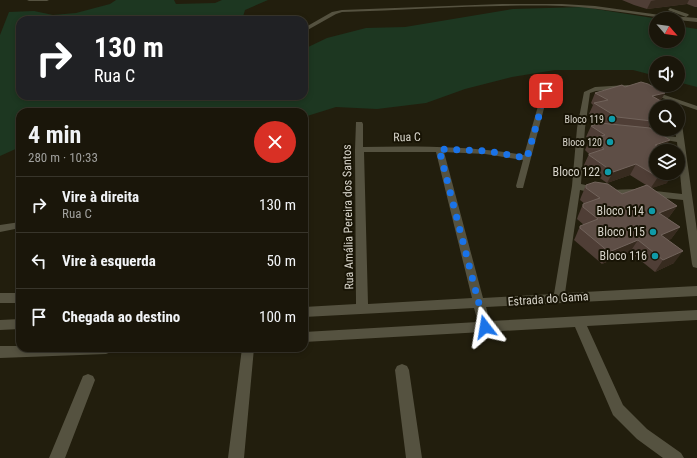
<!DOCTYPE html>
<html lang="pt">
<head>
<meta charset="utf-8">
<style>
  :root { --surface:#1a160a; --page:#231f13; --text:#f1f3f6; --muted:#9f9f9c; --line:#38352b }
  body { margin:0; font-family:"Roboto Condensed",sans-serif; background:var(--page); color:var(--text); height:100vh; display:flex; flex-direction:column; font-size:15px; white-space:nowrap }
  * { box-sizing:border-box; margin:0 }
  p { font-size:13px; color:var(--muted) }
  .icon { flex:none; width:22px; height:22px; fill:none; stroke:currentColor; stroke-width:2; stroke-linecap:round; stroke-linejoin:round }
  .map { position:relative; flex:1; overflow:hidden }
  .side { position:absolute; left:16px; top:108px; width:292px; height:244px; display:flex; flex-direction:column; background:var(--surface); border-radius:12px; box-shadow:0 2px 6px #0003,0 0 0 1px var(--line) }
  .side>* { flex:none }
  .top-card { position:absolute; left:16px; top:16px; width:292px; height:84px; border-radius:12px; box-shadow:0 2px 6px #0003,0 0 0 1px var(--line); background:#202124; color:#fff; overflow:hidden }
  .needle { width:26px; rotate:118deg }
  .fabs { position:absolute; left:649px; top:12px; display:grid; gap:8px }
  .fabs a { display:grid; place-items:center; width:36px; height:36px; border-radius:50%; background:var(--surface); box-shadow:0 2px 6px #0003,0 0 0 1px var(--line); font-size:20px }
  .pin { position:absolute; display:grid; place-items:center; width:34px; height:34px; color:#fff; margin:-17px; border-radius:8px; box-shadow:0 2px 6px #0006 }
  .me { position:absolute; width:44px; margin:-22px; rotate:346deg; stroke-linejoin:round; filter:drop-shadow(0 0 3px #0008) }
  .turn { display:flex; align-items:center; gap:14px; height:84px; padding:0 12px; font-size:18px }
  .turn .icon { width:52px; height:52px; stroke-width:2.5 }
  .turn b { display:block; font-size:28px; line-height:34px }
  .round { display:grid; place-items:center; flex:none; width:42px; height:42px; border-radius:21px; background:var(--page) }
  .headline { display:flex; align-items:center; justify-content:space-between; height:68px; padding:0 12px }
  h1 { font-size:24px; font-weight:700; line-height:30px }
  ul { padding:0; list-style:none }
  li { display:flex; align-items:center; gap:12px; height:56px; padding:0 12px; border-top:1px solid var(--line) }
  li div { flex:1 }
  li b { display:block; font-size:15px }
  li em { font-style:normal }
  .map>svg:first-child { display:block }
</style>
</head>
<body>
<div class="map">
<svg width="697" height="458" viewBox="0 0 697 458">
  <rect width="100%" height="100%" fill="#221e0d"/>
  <path fill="#1d3721" d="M116 0H174L176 4 215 3 222 0H268L245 10 242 20H20V96H304V49L327 38 366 28 405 27 513 9 583 7 659 19H656V41H678V26L697 29V87L678 82V63H656V76L633 70H555L512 77 465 89 426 103 377 109 336 107 304 117V112H20V147L0 156V35L9 12 34 11 53 15 76 13 110 4Z"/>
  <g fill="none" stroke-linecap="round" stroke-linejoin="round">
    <path fill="#555240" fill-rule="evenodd" d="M27 0H49L47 1H29Z
      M502 4H562L595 6 660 15 697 18V22C653 18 607 8 562 6 489 4 415 10 342 12L336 14 304 32V28L332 12 342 10Z
      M670 8 688 14 689 15 686 17 668 10Z
      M549 76 552 78 523 188H517L516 186 523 160 485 154 444 152 483 298 554 294 572 186 577 128 584 92 595 87 628 85 631 87 630 88 596 91 590 93 585 128 581 184 608 190 637 189 682 194 677 142 654 138 650 136 654 134 676 137 675 129H678V117H681L697 231V268L693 267 692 264 683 200 637 195 608 196 580 190 565 293 697 286V296L486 307 490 321 697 310V320L587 326 623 405 647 429 681 453 684 458H663L637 439 613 415 575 327 304 342V332L478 322 474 308 304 317V307L356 304 355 150 356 122H362L363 124V147C417 146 471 146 524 155L546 78ZM364 152H436L472 298 368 304Z
      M650 90 697 106V110L648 93 647 92Z
      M20 222V228L0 232V225Z
      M0 293H20V303H0Z
      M20 319V329L0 330V320Z
      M0 346H20V348H112L111 352 106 354 0 358Z
      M242 348H254L244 458H228Z
      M402 364 407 366 409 370 422 458H406L395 370 397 366Z
      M88 374 93 376 95 380 65 458H49L83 376Z"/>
  </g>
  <path fill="#4f3e36" d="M622 0H697V7H695L687 4 647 9 634 5Z
    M625 87 665 93 660 101 666 104 665 107H656V129L652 130 656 151 667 183 651 188 677 206 669 217 667 218 680 227 671 239 668 240 674 263 655 272 630 252 602 264 574 240 575 238 580 226 584 225 577 219 578 216 583 204H585L580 200 581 197 586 185 622 194 646 185 630 175 607 183 584 167V165L589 154 585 150 590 139 586 137 591 126 604 123 589 114 593 105 591 103 595 93Z"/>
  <path fill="#372b1f" d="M656 0H689L687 4 647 9 651 1Z
    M665 93 659 103 652 96Z
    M666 104 665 107H656V116L653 108Z
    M656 119V129L646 132 652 121Z
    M670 140 663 151 655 145Z
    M636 164 630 175 607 183 613 172Z
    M668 173H673L667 183 650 189 658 177Z
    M677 206 669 217 652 225 659 213Z
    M680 227 671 239 653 247 661 235Z
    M638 240 630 252 602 264 609 252Z
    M683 251 674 263 655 272 663 260Z"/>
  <path fill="#5e4e46" stroke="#71635b" d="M641 82 648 84 665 93 652 96 666 104 653 108 656 109V119L652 121 617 117 594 103 608 100 595 93 622 85 625 87Z
    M600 123 650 128 670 140 655 145 666 151H656V173H668L658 177 636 164 613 172 589 155V154L604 149 590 139 605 135 591 126Z
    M595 182 608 184 622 194 647 185 677 206 659 213 680 227 661 235 683 251 663 260 638 240 609 252 580 228V226L598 219 583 207V204L600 198 586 188V185Z"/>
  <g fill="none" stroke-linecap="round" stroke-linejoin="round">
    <path stroke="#1a73e8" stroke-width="7" stroke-dasharray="0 12.6" d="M485 327 439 149 487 151 527 158 546 91"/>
  </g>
  <g fill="#0f9aa8" stroke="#181405" stroke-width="1.5">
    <circle cx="612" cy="119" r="4"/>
    <circle cx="610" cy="142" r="4"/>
    <circle cx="608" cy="172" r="4"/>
    <circle cx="652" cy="211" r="4"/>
    <circle cx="653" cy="232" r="4"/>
    <circle cx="655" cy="256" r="4"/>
  </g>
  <g text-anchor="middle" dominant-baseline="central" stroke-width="4" stroke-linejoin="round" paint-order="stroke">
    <g font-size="10" fill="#d7d4ca" stroke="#181405" text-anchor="end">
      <text x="604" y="119">Bloco 119</text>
      <text x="602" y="142">Bloco 120</text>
    </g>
    <g font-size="12" fill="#d7d4ca" stroke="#181405">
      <text transform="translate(407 137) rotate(-1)">Rua C</text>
      <text transform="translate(348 217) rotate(-91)">Rua Amália Pereira dos Santos</text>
      <text transform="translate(548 299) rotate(-4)">Estrada do Gama</text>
    </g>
    <g font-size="12" fill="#d7d4ca" stroke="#181405" text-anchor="end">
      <text x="600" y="172">Bloco 122</text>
      <text x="644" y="211">Bloco 114</text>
      <text x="645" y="232">Bloco 115</text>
      <text x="647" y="256">Bloco 116</text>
    </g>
  </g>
</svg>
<div class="fabs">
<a><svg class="needle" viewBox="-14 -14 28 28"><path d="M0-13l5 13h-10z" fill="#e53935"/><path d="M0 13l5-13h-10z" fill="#9f9f9c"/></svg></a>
<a><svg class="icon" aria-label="sound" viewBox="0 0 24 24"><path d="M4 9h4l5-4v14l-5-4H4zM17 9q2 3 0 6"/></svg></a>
<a><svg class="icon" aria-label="search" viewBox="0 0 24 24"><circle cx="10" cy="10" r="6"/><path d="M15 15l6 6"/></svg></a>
<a><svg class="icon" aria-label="layers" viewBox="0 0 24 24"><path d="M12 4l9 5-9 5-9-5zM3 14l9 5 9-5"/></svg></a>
</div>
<div class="pin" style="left:546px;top:91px;background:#d93025"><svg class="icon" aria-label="arrive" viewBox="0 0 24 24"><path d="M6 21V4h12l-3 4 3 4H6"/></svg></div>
<svg class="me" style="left:485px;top:327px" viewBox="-20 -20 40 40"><path d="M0-17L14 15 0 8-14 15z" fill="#1a73e8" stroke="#fff" stroke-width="4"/></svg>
<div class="top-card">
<div class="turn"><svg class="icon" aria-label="right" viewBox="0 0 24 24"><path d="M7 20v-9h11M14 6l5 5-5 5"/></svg><div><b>130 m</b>Rua C</div></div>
</div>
<section class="side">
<div class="headline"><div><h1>4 min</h1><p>280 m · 10:33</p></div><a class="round" style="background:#d93025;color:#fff"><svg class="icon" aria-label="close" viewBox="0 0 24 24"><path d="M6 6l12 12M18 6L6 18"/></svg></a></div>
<ul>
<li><svg class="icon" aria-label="right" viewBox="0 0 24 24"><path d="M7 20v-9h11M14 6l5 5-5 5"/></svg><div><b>Vire à direita</b><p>Rua C</p></div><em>130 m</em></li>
<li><svg class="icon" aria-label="left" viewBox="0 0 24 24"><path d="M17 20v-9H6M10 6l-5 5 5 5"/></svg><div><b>Vire à esquerda</b></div><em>50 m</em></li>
<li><svg class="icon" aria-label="arrive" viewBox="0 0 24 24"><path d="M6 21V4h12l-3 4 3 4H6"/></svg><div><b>Chegada ao destino</b></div><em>100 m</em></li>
</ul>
</section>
</div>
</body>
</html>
